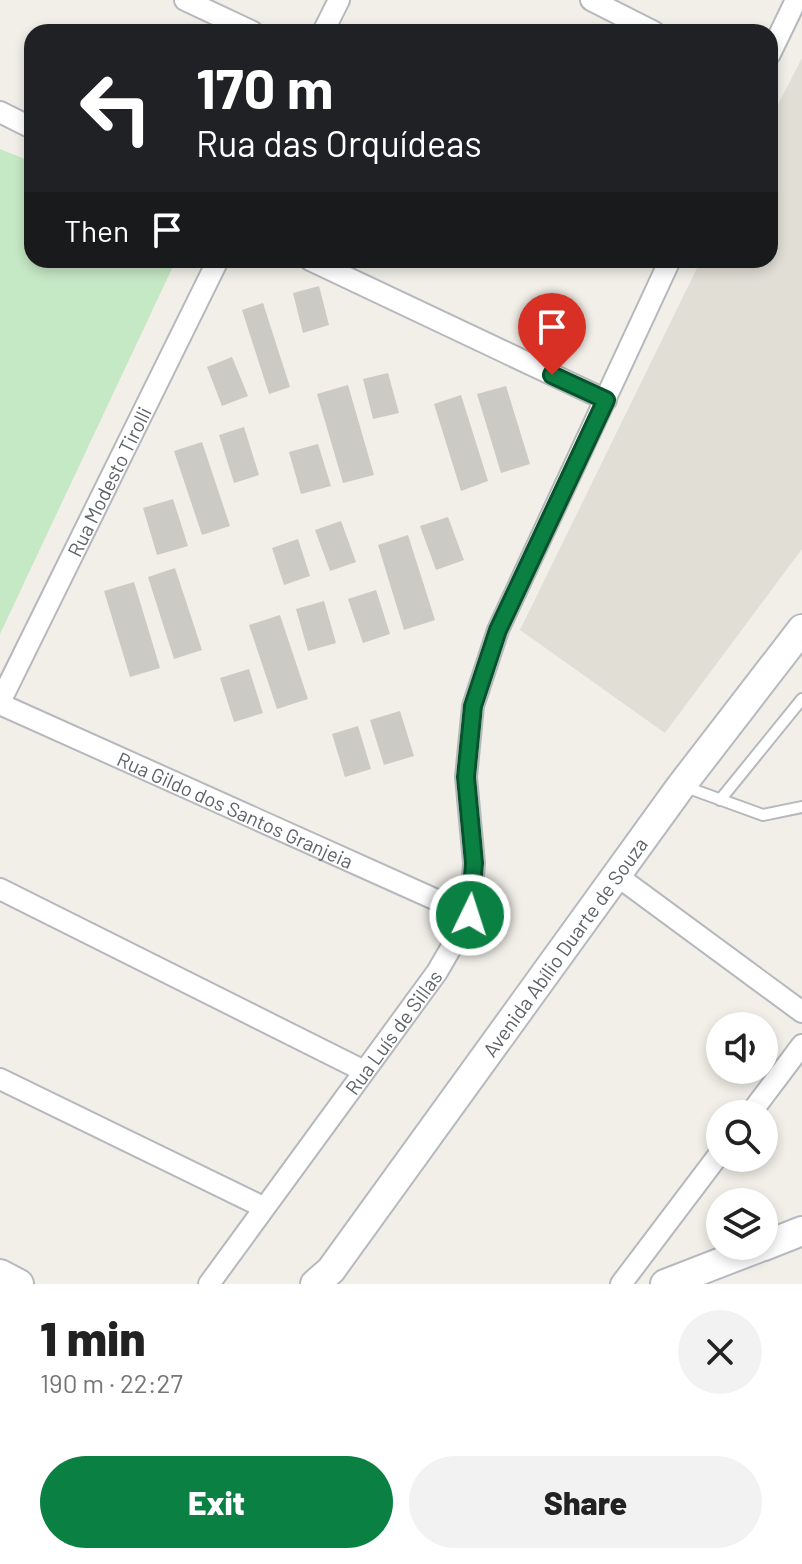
<!DOCTYPE html>
<html lang="en">
<head>
<meta charset="utf-8">
<style>
  :root { --surface:#fff; --page:#f2f2f2; --text:#222; --muted:#767676; --accent:#0b8043 }
  body { margin:0; font-family:Barlow,sans-serif; background:var(--page); color:var(--text); height:100vh; display:flex; flex-direction:column; font-size:30px; white-space:nowrap }
  * { box-sizing:border-box; margin:0 }
  p { font-size:26px; color:var(--muted) }
  .icon { flex:none; width:44px; height:44px; fill:none; stroke:currentColor; stroke-width:2; stroke-linecap:round; stroke-linejoin:round }
  .map { position:relative; height:1284px; overflow:hidden }
  .drawer { display:flex; flex-direction:column; background:var(--surface); flex:1 }
  .drawer>* { flex:none }
  .guide { position:absolute; left:24px; top:24px; width:754px; height:244px; border-radius:24px; box-shadow:0 4px 12px #0003; background:#202124; color:#fff; overflow:hidden }
  .tools { position:absolute; left:706px; top:1012px; display:grid; gap:16px }
  .tools a { display:grid; place-items:center; width:72px; height:72px; border-radius:50%; background:var(--surface); box-shadow:0 4px 12px #0003; font-size:40px }
  .pin { position:absolute; display:grid; place-items:center; width:68px; height:68px; color:#fff; margin:-82px -34px; border-radius:50% 50% 50% 0; rotate:-45deg; box-shadow:0 0 8px #0007 }
  .pin .icon { rotate:45deg }
  .me { position:absolute; width:88px; margin:-44px; rotate:4deg; stroke-linejoin:round; filter:drop-shadow(0 0 6px #0008) }
  .turn { display:flex; align-items:center; gap:28px; height:168px; padding:0 40px; font-size:36px }
  .turn .icon { width:104px; height:104px; stroke-width:2.5 }
  .turn b { display:block; font-size:56px; line-height:68px }
  .then { display:flex; align-items:center; height:76px; padding:0 40px; background:#0003; gap:16px; font-size:30px }
  .round { display:grid; place-items:center; flex:none; width:84px; height:84px; border-radius:42px; background:var(--page) }
  .head { display:flex; align-items:center; justify-content:space-between; height:136px; padding:0 40px }
  h1 { font-size:48px; font-weight:800; line-height:60px }
  .primary-button { display:flex; gap:16px; margin-top:auto; padding:16px 40px }
  .primary-button a { flex:1; height:92px; border-radius:48px; background:var(--accent); color:#fff; font-size:32px; font-weight:800; line-height:92px; text-align:center }
  .primary-button a+a { background:var(--page); color:var(--text) }
  .map>svg:first-child { display:block }
</style>
</head>
<body>
<div class="map">
<svg width="802" height="1284" viewBox="0 0 802 1284">
  <rect width="100%" height="100%" fill="#f1efe8"/>
  <path fill="#e1ded6" d="M802 58V549L665 733 520 630 701 260H770V120Z"/>
  <path fill="#c5e8c5" d="M0 149 32 162V260H176L0 634Z"/>
  <path fill="#cccac5" d="M319 286 329 325 303 333 293 293Z
    M263 303 290 387 269 394 242 310Z
    M232 357 248 396 222 406 207 367Z
    M388 373 399 413 373 419 363 379Z
    M348 385 374 475 343 483 317 394Z
    M506 386 530 464 501 473 477 394Z
    M461 395 488 481 461 491 434 404Z
    M244 427 259 475 234 483 219 435Z
    M202 442 230 526 202 535 174 451Z
    M318 444 331 486 301 494 289 452Z
    M173 499 188 546 157 555 143 508Z
    M448 517 464 560 436 570 420 526Z
    M341 521 356 562 330 571 315 530Z
    M408 535 435 620 404 630 378 545Z
    M298 539 310 576 284 585 272 548Z
    M175 568 202 650 174 659 148 577Z
    M134 582 160 668 130 677 104 591Z
    M376 590 390 634 363 643 348 599Z
    M324 601 336 643 308 651 296 609Z
    M280 615 308 699 277 709 249 625Z
    M249 669 263 713 234 722 220 678Z
    M400 711 414 756 384 765 370 720Z
    M358 726 371 769 345 777 332 734Z"/>
  <g fill="none" stroke-linecap="round" stroke-linejoin="round">
    <defs>
      <path id="lane" d="M683 786 763 815 802 807
        M720 800 802 699"/>
      <g id="street">
        <path d="M185 0 253 32"/>
        <path d="M591 0 654 32"/>
        <path d="M323 32 339 0"/>
        <path d="M770 54 796 0"/>
        <path d="M0 112 32 128"/>
        <path d="M310 260 606 400"/>
        <path id="s1" d="M0 702 218 260"/>
        <path id="s2" d="M0 704 470 915"/>
        <path d="M616 875 802 1012"/>
        <path d="M0 889 364 1071"/>
        <path d="M0 1079 263 1207"/>
        <path d="M750 1114 802 1045"/>
        <path id="s3" d="M209 1284 437 972 470 915 474 863 466 777 473 706 498 630 670 260"/>
        <path d="M621 1284 720 1153"/>
      </g>
      <g id="secondary">
        <path d="M764 1246 802 1231"/>
        <path d="M0 1274 19 1284"/>
        <path id="s4" d="M315 1284 331 1270 681 786 802 629"/>
        <path d="M665 1284 763 1246"/>
      </g>
    </defs>
    <use href="#lane" stroke="#b5b8bc" stroke-width="14"/>
    <use href="#street" stroke="#b5b8bc" stroke-width="24"/>
    <use href="#secondary" stroke="#b6babf" stroke-width="32"/>
    <use href="#lane" stroke="#fff" stroke-width="10"/>
    <use href="#street" stroke="#fff" stroke-width="20"/>
    <use href="#secondary" stroke="#fff" stroke-width="28"/>
  </g>
  <g fill="none" stroke-linecap="round" stroke-linejoin="round">
    <defs>
      <path id="route" d="M470 915 474 863 466 777 473 706 498 630 606 400 552 375"/>
    </defs>
    <use href="#route" stroke="#07532c" stroke-width="20"/>
    <use href="#route" stroke="#0b8043" stroke-width="14"/>
  </g>
  <g text-anchor="middle" dominant-baseline="central" stroke-width="6" stroke-linejoin="round" paint-order="stroke">
    <g font-size="20" fill="#5f6368" stroke="#fff">
      <text stroke="none"><textPath href="#s1" startOffset="246">Rua Modesto Tirolli</textPath></text>
      <text stroke="none"><textPath href="#s2" startOffset="258">Rua Gildo dos Santos Granjeia</textPath></text>
      <text stroke="none"><textPath href="#s4" startOffset="420">Avenida Abílio Duarte de Souza</textPath></text>
      <text stroke="none"><textPath href="#s3" startOffset="312">Rua Luís de Sillas</textPath></text>
    </g>
  </g>
</svg>
<div class="tools">
<a><svg class="icon" aria-label="sound" viewBox="0 0 24 24"><path d="M4 9h4l5-4v14l-5-4H4zM17 9q2 3 0 6"/></svg></a>
<a><svg class="icon" aria-label="search" viewBox="0 0 24 24"><circle cx="10" cy="10" r="6"/><path d="M15 15l6 6"/></svg></a>
<a><svg class="icon" aria-label="layers" viewBox="0 0 24 24"><path d="M12 4l9 5-9 5-9-5zM3 14l9 5 9-5"/></svg></a>
</div>
<div class="pin" style="left:552px;top:375px;background:#d93025"><svg class="icon" aria-label="arrive" viewBox="0 0 24 24"><path d="M6 21V4h12l-3 4 3 4H6"/></svg></div>
<svg class="me" style="left:470px;top:915px" viewBox="-20 -20 40 40"><circle r="17" fill="#0b8043" stroke="#fff" stroke-width="3"/><path d="M0-11L8 9 0 5-8 9z" fill="#fff"/></svg>
<div class="guide">
<div class="turn"><svg class="icon" aria-label="left" viewBox="0 0 24 24"><path d="M17 20v-9H6M10 6l-5 5 5 5"/></svg><div><b>170 m</b>Rua das Orquídeas</div></div>
<div class="then">Then<svg class="icon" aria-label="arrive" viewBox="0 0 24 24"><path d="M6 21V4h12l-3 4 3 4H6"/></svg></div>
</div>
</div>
<section class="drawer">
<div class="head"><div><h1>1 min</h1><p>190 m · 22:27</p></div><a class="round"><svg class="icon" aria-label="close" viewBox="0 0 24 24"><path d="M6 6l12 12M18 6L6 18"/></svg></a></div>
<div class="primary-button"><a>Exit</a><a>Share</a></div>
</section>
</body>
</html>
